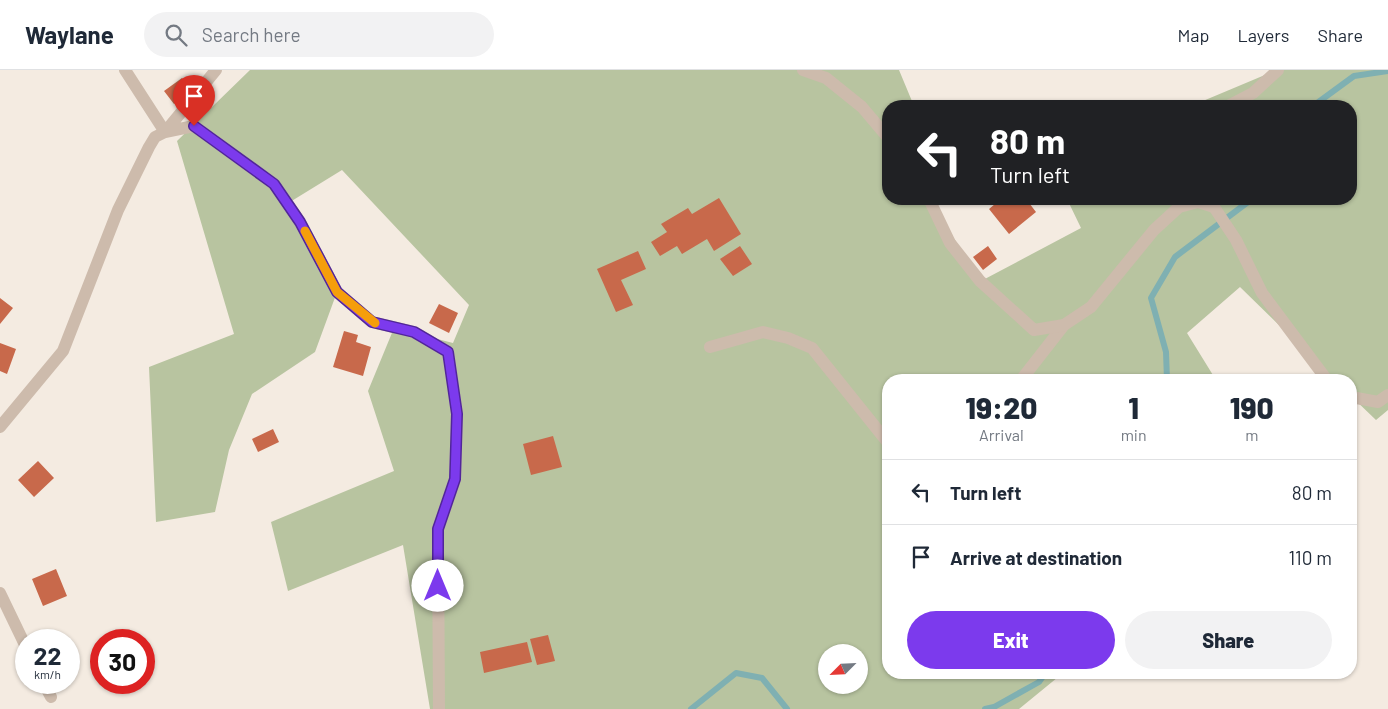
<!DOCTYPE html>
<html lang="en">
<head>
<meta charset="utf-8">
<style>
  :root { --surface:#fff; --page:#f2f2f3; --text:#1f2937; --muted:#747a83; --line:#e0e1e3; --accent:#7c3aed }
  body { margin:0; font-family:Barlow,sans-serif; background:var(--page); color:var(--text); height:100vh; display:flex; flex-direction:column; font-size:19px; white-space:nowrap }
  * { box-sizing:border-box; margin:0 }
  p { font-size:16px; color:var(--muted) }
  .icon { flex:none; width:28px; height:28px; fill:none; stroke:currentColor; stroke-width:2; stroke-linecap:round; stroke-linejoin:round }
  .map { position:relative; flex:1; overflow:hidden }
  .drawer { position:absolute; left:882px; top:304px; width:475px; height:305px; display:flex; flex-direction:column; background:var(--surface); border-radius:20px; box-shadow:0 1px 4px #0004 }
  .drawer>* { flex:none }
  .guide { position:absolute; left:882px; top:30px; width:475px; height:105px; border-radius:20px; box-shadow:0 1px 4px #0004; background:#202124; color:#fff; overflow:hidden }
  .needle { width:32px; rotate:246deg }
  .buttons { position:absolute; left:818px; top:574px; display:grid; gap:10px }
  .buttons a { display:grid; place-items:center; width:50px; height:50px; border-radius:50%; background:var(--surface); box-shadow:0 1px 4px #0004; font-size:25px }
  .speed { position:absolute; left:15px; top:559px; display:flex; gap:10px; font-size:25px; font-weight:700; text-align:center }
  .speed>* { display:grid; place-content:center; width:65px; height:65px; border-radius:50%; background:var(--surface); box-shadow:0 1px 4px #0004; line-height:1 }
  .speed small { font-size:12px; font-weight:400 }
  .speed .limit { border:8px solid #d22; background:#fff; color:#111 }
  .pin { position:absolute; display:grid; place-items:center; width:42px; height:42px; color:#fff; margin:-51px -21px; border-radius:50% 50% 50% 0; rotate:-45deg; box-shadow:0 0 5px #0007 }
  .pin .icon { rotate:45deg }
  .me { position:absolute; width:55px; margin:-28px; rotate:0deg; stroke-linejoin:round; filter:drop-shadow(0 0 4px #0008) }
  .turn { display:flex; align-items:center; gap:18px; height:105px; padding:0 25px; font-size:22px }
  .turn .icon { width:65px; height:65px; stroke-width:2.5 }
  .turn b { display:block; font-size:35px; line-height:42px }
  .eta { display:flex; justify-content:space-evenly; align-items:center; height:85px; text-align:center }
  .eta b { font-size:30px; font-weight:800; line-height:35px }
  .action { display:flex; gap:10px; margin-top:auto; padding:10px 25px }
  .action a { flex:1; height:58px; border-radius:30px; background:var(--accent); color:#fff; font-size:20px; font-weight:800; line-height:58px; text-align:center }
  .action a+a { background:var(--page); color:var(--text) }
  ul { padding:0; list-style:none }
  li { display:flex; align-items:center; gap:15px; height:65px; padding:0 25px; border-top:1px solid var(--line) }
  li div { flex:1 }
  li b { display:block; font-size:19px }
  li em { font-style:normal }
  header { display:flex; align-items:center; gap:30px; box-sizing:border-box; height:70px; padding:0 25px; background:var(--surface); border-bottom:1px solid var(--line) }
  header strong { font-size:24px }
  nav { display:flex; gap:28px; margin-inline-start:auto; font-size:18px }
  .search { width:350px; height:45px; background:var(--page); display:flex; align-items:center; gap:12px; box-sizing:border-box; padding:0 18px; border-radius:28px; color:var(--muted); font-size:19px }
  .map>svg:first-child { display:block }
</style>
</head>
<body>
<header>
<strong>Waylane</strong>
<div class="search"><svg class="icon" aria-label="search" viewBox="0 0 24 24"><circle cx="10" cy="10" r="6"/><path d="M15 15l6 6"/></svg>Search here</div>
<nav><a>Map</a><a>Layers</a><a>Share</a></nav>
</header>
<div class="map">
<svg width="1388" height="639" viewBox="0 0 1388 639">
  <rect width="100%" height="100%" fill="#f4ebe1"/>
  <path fill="#b8c4a0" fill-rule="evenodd" d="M250 0H899L914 36H889V54L880 59 889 71V129H929L981 211 1081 158 1067 129H1351V36H1191L1277 0H1388V340L1376 350 1351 326V310H1335L1240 217 1187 263 1216 310H889V602L1063 603 1019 639H430L403 475 288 521 271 452 394 401 368 321 394 258 453 273 469 235 342 100 290 132 337 222 315 282 252 324 229 380 215 442 156 452 149 297 234 264 177 71ZM826 582H859V615H826Z"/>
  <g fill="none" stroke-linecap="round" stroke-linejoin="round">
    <path stroke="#7fb0b2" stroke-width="6" d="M1313 36 1354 6 1388 1
      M1167 310 1166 282 1151 228 1175 187 1252 129
      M691 639 736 603 762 608 787 639
      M985 639 994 637 1039 612 1046 602"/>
  </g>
  <path fill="#c8694b" d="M182 8 192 21 174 34 164 21Z
    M719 128 741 164 714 181 707 169 682 184 677 176 660 186 651 172 667 162 661 154 688 138 692 144Z
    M1001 129H1026L1036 142 1009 164 989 139Z
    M740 176 752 194 733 206 720 189Z
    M988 176 997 189 983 200 973 187Z
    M638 181 646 199 621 210 633 235 616 242 597 199Z
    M0 228 13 238 0 254Z
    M439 234 458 243 449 263 429 253Z
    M344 261 358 265 356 272 371 277 363 306 333 297Z
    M0 273 16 279 7 304 0 301Z
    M273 359 279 372 258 382 252 369Z
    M553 366 562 397 531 405 523 374Z
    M38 391 54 408 34 427 18 410Z
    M56 499 67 526 43 536 32 509Z
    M548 565 555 591 537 595 530 569Z
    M527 572 532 592 484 603 480 582Z"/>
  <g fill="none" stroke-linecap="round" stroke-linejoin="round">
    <path stroke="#cdbbac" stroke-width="12" d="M710 277 763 262 788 268 812 278 889 374
      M1021 310 1064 255
      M0 523 26 577
      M43 612 51 627"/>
    <path stroke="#cdbbac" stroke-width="12" d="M125 0 165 62 194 56 274 114 300 152 337 222 372 252 414 262 448 282 457 344 455 409 438 459 439 639
      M803 0 826 8 862 37 889 69
      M1228 36 1253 23 1278 0
      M929 129 950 173 980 211 1034 260 1064 255 1091 237 1154 160 1179 137 1198 132 1214 137 1236 170 1262 223 1327 310
      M1351 327 1378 332 1388 325
      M0 357 63 281 118 140 149 77 155 67 165 62 216 0"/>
  </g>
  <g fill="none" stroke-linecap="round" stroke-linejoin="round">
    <defs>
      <path id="route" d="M194 56 274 114 300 152 337 222 372 252 414 262 448 282 457 344 455 409 438 459V516"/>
    </defs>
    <use href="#route" stroke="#51269a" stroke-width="12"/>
    <use href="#route" stroke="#7c3aed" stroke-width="9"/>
    <path stroke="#f59e0b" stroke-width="9" d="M305 161 337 222 375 253"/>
  </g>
</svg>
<div class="buttons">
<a><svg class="needle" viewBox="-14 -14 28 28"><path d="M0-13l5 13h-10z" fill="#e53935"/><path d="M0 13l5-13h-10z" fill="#747a83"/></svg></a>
</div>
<div class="speed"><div>22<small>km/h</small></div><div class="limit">30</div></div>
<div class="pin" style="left:194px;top:56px;background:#d93025"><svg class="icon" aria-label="arrive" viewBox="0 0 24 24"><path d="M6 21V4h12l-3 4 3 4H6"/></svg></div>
<svg class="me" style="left:438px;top:516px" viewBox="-20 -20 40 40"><circle r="19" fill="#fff"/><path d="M0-13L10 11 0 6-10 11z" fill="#7c3aed"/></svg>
<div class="guide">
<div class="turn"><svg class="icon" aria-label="left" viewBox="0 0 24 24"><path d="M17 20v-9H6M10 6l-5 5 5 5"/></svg><div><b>80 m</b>Turn left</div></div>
</div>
<section class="drawer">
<div class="eta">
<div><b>19:20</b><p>Arrival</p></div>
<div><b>1</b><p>min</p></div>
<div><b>190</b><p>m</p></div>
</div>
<ul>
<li><svg class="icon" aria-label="left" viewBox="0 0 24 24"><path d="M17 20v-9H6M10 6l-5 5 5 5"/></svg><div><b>Turn left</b></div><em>80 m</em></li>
<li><svg class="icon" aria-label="arrive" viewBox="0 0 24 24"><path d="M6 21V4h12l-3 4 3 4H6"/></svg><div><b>Arrive at destination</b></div><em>110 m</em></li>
</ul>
<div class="action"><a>Exit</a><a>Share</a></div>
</section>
</div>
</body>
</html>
